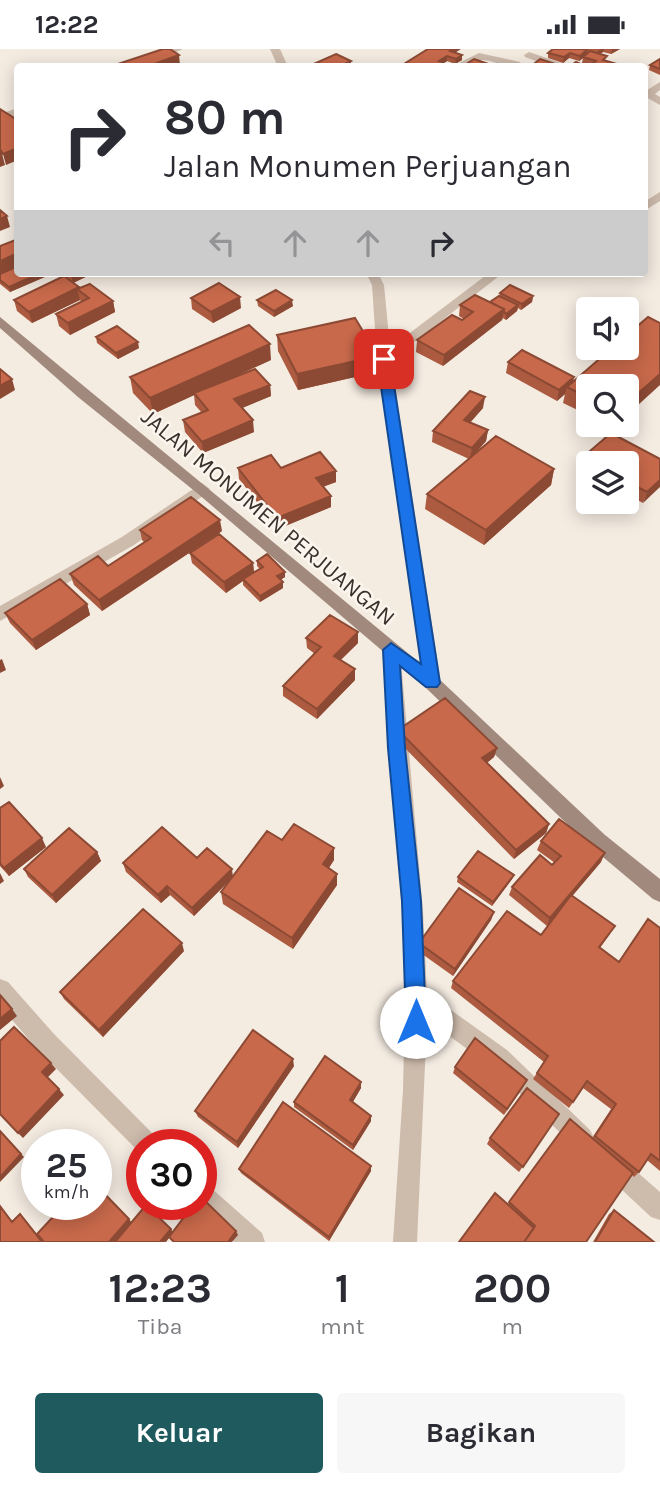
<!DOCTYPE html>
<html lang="id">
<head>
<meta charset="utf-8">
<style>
  :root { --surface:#fff; --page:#f7f7f7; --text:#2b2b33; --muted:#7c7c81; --accent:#1f5a5e }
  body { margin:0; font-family:Karla,sans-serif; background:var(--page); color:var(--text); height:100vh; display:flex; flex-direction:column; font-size:26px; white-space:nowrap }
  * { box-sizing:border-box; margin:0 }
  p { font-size:23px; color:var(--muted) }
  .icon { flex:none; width:38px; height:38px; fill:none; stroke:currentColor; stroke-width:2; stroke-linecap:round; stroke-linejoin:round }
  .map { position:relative; height:1193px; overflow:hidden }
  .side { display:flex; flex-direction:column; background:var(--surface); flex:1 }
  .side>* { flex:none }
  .hud { position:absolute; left:14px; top:14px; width:634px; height:214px; border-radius:7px; box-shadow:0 4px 18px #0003; background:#fff; color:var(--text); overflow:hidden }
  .tools { position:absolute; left:576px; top:248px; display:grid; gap:14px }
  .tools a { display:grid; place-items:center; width:63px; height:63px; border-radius:7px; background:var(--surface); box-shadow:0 4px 18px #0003; font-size:35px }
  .speed { position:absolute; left:21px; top:1080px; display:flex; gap:14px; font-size:35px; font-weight:700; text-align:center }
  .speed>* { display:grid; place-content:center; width:91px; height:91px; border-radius:50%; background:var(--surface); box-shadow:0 4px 18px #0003; line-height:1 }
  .speed small { font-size:18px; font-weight:400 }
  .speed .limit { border:10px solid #d22; background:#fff; color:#111 }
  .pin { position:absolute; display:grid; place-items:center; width:60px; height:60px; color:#fff; margin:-30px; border-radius:14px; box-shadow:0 4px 10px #0006 }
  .me { position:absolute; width:77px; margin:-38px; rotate:0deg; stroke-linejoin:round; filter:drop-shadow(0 0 5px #0008) }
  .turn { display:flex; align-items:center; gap:24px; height:147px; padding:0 35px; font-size:32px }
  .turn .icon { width:91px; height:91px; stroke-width:2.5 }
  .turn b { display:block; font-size:49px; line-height:60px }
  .lanes { display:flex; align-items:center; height:66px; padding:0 35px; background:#0003; justify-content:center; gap:35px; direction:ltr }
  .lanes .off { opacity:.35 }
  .eta { display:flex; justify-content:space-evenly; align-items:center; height:119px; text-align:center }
  .eta b { font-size:42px; font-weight:700; line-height:49px }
  .primary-button { display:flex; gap:14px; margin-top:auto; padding:14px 35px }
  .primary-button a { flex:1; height:80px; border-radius:7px; background:var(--accent); color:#fff; font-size:28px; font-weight:700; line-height:80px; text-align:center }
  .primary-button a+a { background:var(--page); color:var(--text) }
  .status { display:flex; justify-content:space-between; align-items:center; height:49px; padding:0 35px; background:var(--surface); direction:ltr }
  .status svg { height:19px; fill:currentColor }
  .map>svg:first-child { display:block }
</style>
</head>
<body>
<div class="status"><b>12:22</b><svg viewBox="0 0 49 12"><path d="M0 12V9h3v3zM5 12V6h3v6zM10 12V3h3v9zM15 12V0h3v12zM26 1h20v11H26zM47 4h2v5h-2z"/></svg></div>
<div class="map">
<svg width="660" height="1193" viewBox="0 0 660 1193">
  <rect width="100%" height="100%" fill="#f4ebe1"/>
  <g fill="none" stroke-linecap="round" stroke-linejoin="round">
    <path fill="#cdbbac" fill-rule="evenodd" d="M169 0H183L143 18H128Z
      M270 0H280L288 18H278Z
      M529 3 567 16 568 18H552L525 8 524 6Z
      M479 4 520 13 521 15C510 21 496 12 483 11 474 10 463 18 451 18Z
      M660 33V41L655 45 660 48V56L644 47V43Z
      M18 59V66L0 72V65Z
      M660 143V152L644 162V153Z
      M366 224H378L384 236 390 299 489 224H503L391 311 441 634 438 639 432 641 426 639 423 634 377 310 372 236Z
      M202 434 210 440 207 444 134 496 0 572V557L122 488Z
      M391 594 397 596 400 601 423 862 427 944 507 1001 590 1081 594 1089 590 1097 582 1101 574 1097 491 1017 427 971 417 1193H393L403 1041 405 950 402 862 382 601 385 596Z
      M0 930 8 933 54 985 156 1088 160 1096H142V1105L140 1104 38 1001 0 957Z
      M613 1105 621 1109 660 1143V1171L651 1168 605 1125 601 1117 605 1109Z
      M201 1135 210 1138 262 1184 265 1193H234L192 1156 201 1155Z"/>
    <path fill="#a18a7d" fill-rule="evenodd" d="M0 268 438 629 605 786 660 830V853L653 850 591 798 426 639 197 444 78 348 0 279Z"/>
  </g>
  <path fill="#ac5a40" d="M553 0H620L611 5 603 3 600 5 606 12 591 16 582 14 583 9 579 12 569 9 563 14 548 9V4Z
    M455 3 462 11 455 15 447 12 441 16 399 18Z
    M660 10V26L649 21 650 16Z
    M18 224H54L10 243 0 235V225Z
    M60 224H94L73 234 79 239 113 252 115 263 70 286 59 277 56 265 82 253 80 251 32 274 17 262 14 251 64 227Z
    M500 244 533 247 532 253 521 261 518 259 517 262 506 271 503 269 502 271 443 317 416 303 417 291 464 270 459 267 460 256 490 253 499 247Z
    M191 249 241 259 213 274 192 260Z
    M257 251 293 257 274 268 258 257Z
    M277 286 377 323 298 341 278 302Z
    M96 288 139 299 118 310 97 294Z
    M271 311 227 331 270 336 271 347 242 359 254 383 203 404 185 383 183 371 202 364 195 356 194 346 153 365 133 344 130 328Z
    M508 313 574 328 573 332 588 338V366L563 354 565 345 557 352 506 324Z
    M483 359 470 373 488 381 486 392 475 405 554 420 551 436 484 496 425 460 427 445 469 410 432 393 433 382Z
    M583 408 660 410 643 454 626 445V415H588V424L580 419Z
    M238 419H281L336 433 323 438 331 458 278 480 239 430Z
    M140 481 222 482 102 562 74 536 70 525 108 517 144 493 142 491Z
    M190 504 253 514 254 523 260 520 257 517V512L285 523V528L280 531 283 539 260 553 243 536V532L226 544 192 514Z
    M87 555 90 566 36 601 10 574 5 564Z
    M306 589 358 594 341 611 355 620V631L317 670 283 647V637L315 605 307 599Z
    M398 681 497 699 494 708 487 714 549 775 546 784 514 810 397 691Z
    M0 759 46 798 9 827 0 817Z
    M282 791 334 811 329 819 337 825V836L293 900 223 855 221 843 229 832 194 867 170 846 161 854 126 823 123 814 197 809 233 827Z
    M541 792 601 813 572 847 610 885 600 899 619 913 660 879V1122L647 1111 639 1123 634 1128 632 1126 586 1193H459L508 1155 570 1070 592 1089 611 1060 583 1039 569 1059 533 1030 544 1013 451 939 453 932 541 886 555 867 547 877 509 846 512 838 552 816 555 814 537 801Z
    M97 803 101 812 56 854 28 828 24 820Z
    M514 826 512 830 492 857 457 833 458 828Z
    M494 863 491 871 453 927 418 902 419 894Z
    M184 902 103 988 64 950 60 943Z
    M294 1017 238 1099 198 1068 195 1062Z
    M455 1018 524 1037 504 1066 453 1024Z
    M361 1033V1039L353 1053 371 1072 353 1101 294 1058V1053Z
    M559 1065 519 1123 487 1095 490 1089Z
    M239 1120 371 1122 329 1192 241 1124Z
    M614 1161 654 1193H593L609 1165Z"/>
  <path fill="#8c4a34" d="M453 0H461L450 7V2Z
    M601 0H604L603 3 597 7 598 2Z
    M612 0H620L611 5Z
    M587 1 586 7 579 12 580 7Z
    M570 4 569 9 563 14 564 8Z
    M179 6 180 16 177 18H146Z
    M462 6V11L455 15 456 10Z
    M447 7V12L441 16V18H434L439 12Z
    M351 12V18H339Z
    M18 99V111L6 116 3 105Z
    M1 101 5 116 0 118V102Z
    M7 167 10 178 0 182V170Z
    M18 204V217L0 225V212Z
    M33 224H54L10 243 9 238 34 227Z
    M71 224H94L73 234Z
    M79 238 77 240 80 251 32 274 29 263Z
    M533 247 532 253 521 261 522 255Z
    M240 248 241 259 213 274 211 263Z
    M292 251 293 257 274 268V262Z
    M113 252 115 263 70 286 68 274Z
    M518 256 517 262 506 271V265Z
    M504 260 502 271 443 317 444 306Z
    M138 293 139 299 118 310 116 304Z
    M270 295 271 311 153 365 150 349Z
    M378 307 377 323 298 341 297 325Z
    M660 325V336L626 367V355Z
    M574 328 572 340 567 338 565 345 557 352 559 341Z
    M12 330 15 341 0 350V337Z
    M270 336 271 347 235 362 234 350Z
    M485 348 483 359 463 382 464 371Z
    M253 371 254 383 203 404 202 393Z
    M488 381 486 392 470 410 472 399Z
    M554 420 551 436 484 496 486 481Z
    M336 422V433L316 440V429Z
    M660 431V438L643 454 647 443Z
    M331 447V458L278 480 277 469Z
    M220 471 222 482 102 562 99 551Z
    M253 514 254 524 226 544 224 533Z
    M285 523V528L277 533V527Z
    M283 533V539L260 553V547Z
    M87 555 90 566 36 601 32 591Z
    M358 583V594L334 617V607Z
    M2 610 6 621 0 624V611Z
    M355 620V631L317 670V660Z
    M497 699 494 708 480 719 482 709Z
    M0 728 4 737 0 740Z
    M549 775 546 784 514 810 516 801Z
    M42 789 46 798 9 827 4 819Z
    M334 799V811L323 827V815Z
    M97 803 101 812 56 854 52 846Z
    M605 804 601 813 547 877 550 869Z
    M232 820 233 828 194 867 192 859Z
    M0 824 4 832 0 835Z
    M337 825V836L293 900 292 889Z
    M514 826 512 830 492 857 493 853Z
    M167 837 170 846 161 854 158 846Z
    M494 863 491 871 453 927 455 920Z
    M182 894 184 902 103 988 99 981Z
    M12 960 17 967 0 981V970Z
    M293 1010 294 1017 238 1099 237 1093Z
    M51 1014 56 1020 47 1029 42 1023Z
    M361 1033V1039L350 1057V1051Z
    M59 1040 64 1046 23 1089 18 1084Z
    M371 1067V1072L353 1101V1096Z
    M0 1082 24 1108 0 1133Z
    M371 1117V1122L329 1192V1188Z
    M20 1165 23 1168 43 1193H41Z
    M129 1170 132 1174 116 1193H109Z
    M171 1180 173 1184 166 1193H160Z
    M236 1182 238 1186 232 1193H228Z"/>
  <path fill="#c8694b" stroke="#8c4a34" stroke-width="2" d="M163 0H170L179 6 146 18H121L118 15Z
    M428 0H453L450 2 462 6 456 10 447 7 439 12 442 13 434 18H399Z
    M553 0H582L587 1 580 7 570 4 564 8 548 4Z
    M590 2 607 7 603 11 617 15 615 18H589L596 12 583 8Z
    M336 5 351 12 339 18H307Z
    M474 10 494 17 469 18 465 16Z
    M540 10 561 17 530 18Z
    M660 10V20L650 16Z
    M576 13 587 18H569Z
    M0 60 16 70 18 69V99L3 105 0 100Z
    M0 161 7 167 0 170Z
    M18 190V204L0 212V197Z
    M18 217V224H31L34 227 9 238 0 231V225Z
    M64 227 79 238 29 263 14 251Z
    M219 234 240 248 211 263 191 249Z
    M90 235 113 252 68 274 56 265 89 249 77 240Z
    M510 236 533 247 522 255 500 244Z
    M276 241 292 251 274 262 257 251Z
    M475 246 504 260 444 306 417 291 452 266 462 271 473 263 460 256Z
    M499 247 518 256 506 265 504 263V260L490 253Z
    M648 268 660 274V325L626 355V338H588V349L567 338 612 299H626V287Z
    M355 269 378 307 297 325 277 286Z
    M249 276 270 295 150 349 130 328Z
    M117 277 138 293 116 304 96 288Z
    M522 301 574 328 559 341 508 313Z
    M0 320 12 330 0 337Z
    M255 320 270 336 234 350 253 371 202 393 183 371 208 361 194 344Z
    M470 342 485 348 464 371 488 381 472 399 433 382Z
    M611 384 660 410V431L647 443 626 432V415H595L583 408Z
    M496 387 554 420 486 481 427 445Z
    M320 403 336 422 316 429 331 447 277 469 238 419 271 406 281 419Z
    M191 448 220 471 99 551 70 525 98 507 108 517 151 489 140 481Z
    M219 485 253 514 224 533 190 504Z
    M267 505 285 523 277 527 283 533 260 547 243 530 263 518 257 512Z
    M60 530 87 555 32 591 5 564Z
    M330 566 358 583 334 607 355 620 317 660 283 637 321 598 306 589Z
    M445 649 497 699 482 709 549 775 516 801 398 681Z
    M9 753 42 789 4 819 0 814V759Z
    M559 770 605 804 550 869 512 838 540 806 552 816 561 807 541 792Z
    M294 775 334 799 323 815 337 825 292 889 221 843 267 782 282 791Z
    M162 778 197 809 207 799 232 820 192 859 167 837 158 846 123 814Z
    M69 779 97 803 52 846 24 820Z
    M478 802 514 826 493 853 458 828Z
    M459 839 494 863 455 920 419 894Z
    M571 846 615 877 599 898 619 913 648 870 660 879V1112L651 1105 639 1123 595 1087 616 1055 587 1032 573 1053 537 1024 548 1007 453 932 507 862 541 886Z
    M143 860 182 894 99 981 60 943Z
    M0 946 12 960 0 970Z
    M14 978 51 1014 42 1023 59 1040 18 1084 0 1065V992Z
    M253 981 293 1010 237 1093 195 1062Z
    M475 989 527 1031 507 1060 455 1018Z
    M325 1007 361 1033 350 1051 371 1067 353 1096 294 1053Z
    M527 1039 559 1065 523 1118 490 1089Z
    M283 1053 371 1117 329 1188 239 1120Z
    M570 1070 633 1124 586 1193H524L535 1177 509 1153Z
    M0 1082 21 1105 0 1128Z
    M96 1136 129 1170 109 1193H44L37 1185 65 1155H96Z
    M495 1144 534 1179 524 1193H459Z
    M201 1148 236 1182 228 1193H174L169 1188 194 1155H201Z
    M146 1156 171 1180 160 1193H115Z
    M0 1157 12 1173 20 1165 42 1193H0Z
    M614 1161 654 1193H595Z"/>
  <path fill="#1a73e8" stroke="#114b97" stroke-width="2" d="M384 306 390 310 440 634 437 638H426L400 617 405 699 421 852 426 973 423 980 416 983 409 980 406 973 402 852 388 699 383 601 391 594 421 615 377 310Z"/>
  <g text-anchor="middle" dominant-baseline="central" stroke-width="5" stroke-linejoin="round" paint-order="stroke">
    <g font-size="23" fill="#3b302b" stroke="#fbf5ee">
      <text transform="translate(268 468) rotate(40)">JALAN MONUMEN PERJUANGAN</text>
    </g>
  </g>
</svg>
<div class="tools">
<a><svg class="icon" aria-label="sound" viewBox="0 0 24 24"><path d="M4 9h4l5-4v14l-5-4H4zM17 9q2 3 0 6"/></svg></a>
<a><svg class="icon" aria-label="search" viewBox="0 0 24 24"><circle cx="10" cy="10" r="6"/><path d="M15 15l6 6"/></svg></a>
<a><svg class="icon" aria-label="layers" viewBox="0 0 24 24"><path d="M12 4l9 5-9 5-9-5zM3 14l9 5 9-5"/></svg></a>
</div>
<div class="speed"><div>25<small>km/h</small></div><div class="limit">30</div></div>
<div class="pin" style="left:384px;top:310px;background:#d93025"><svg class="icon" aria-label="arrive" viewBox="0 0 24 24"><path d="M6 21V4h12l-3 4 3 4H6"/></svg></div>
<svg class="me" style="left:416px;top:973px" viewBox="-20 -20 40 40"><circle r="19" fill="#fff"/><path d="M0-13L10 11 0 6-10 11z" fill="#1a73e8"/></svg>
<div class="hud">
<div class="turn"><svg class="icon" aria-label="right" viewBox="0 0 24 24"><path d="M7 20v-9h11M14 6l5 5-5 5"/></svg><div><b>80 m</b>Jalan Monumen Perjuangan</div></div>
<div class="lanes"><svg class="icon off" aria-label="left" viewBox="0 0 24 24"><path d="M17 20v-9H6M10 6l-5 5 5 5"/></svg><svg class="icon off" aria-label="ahead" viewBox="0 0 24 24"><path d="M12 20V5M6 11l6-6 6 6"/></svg><svg class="icon off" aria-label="ahead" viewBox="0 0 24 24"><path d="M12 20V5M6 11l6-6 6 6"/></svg><svg class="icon" aria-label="right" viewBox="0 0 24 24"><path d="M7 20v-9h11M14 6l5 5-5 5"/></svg></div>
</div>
</div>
<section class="side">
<div class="eta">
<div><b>12:23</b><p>Tiba</p></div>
<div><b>1</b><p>mnt</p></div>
<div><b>200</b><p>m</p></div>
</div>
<div class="primary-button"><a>Keluar</a><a>Bagikan</a></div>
</section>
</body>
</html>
